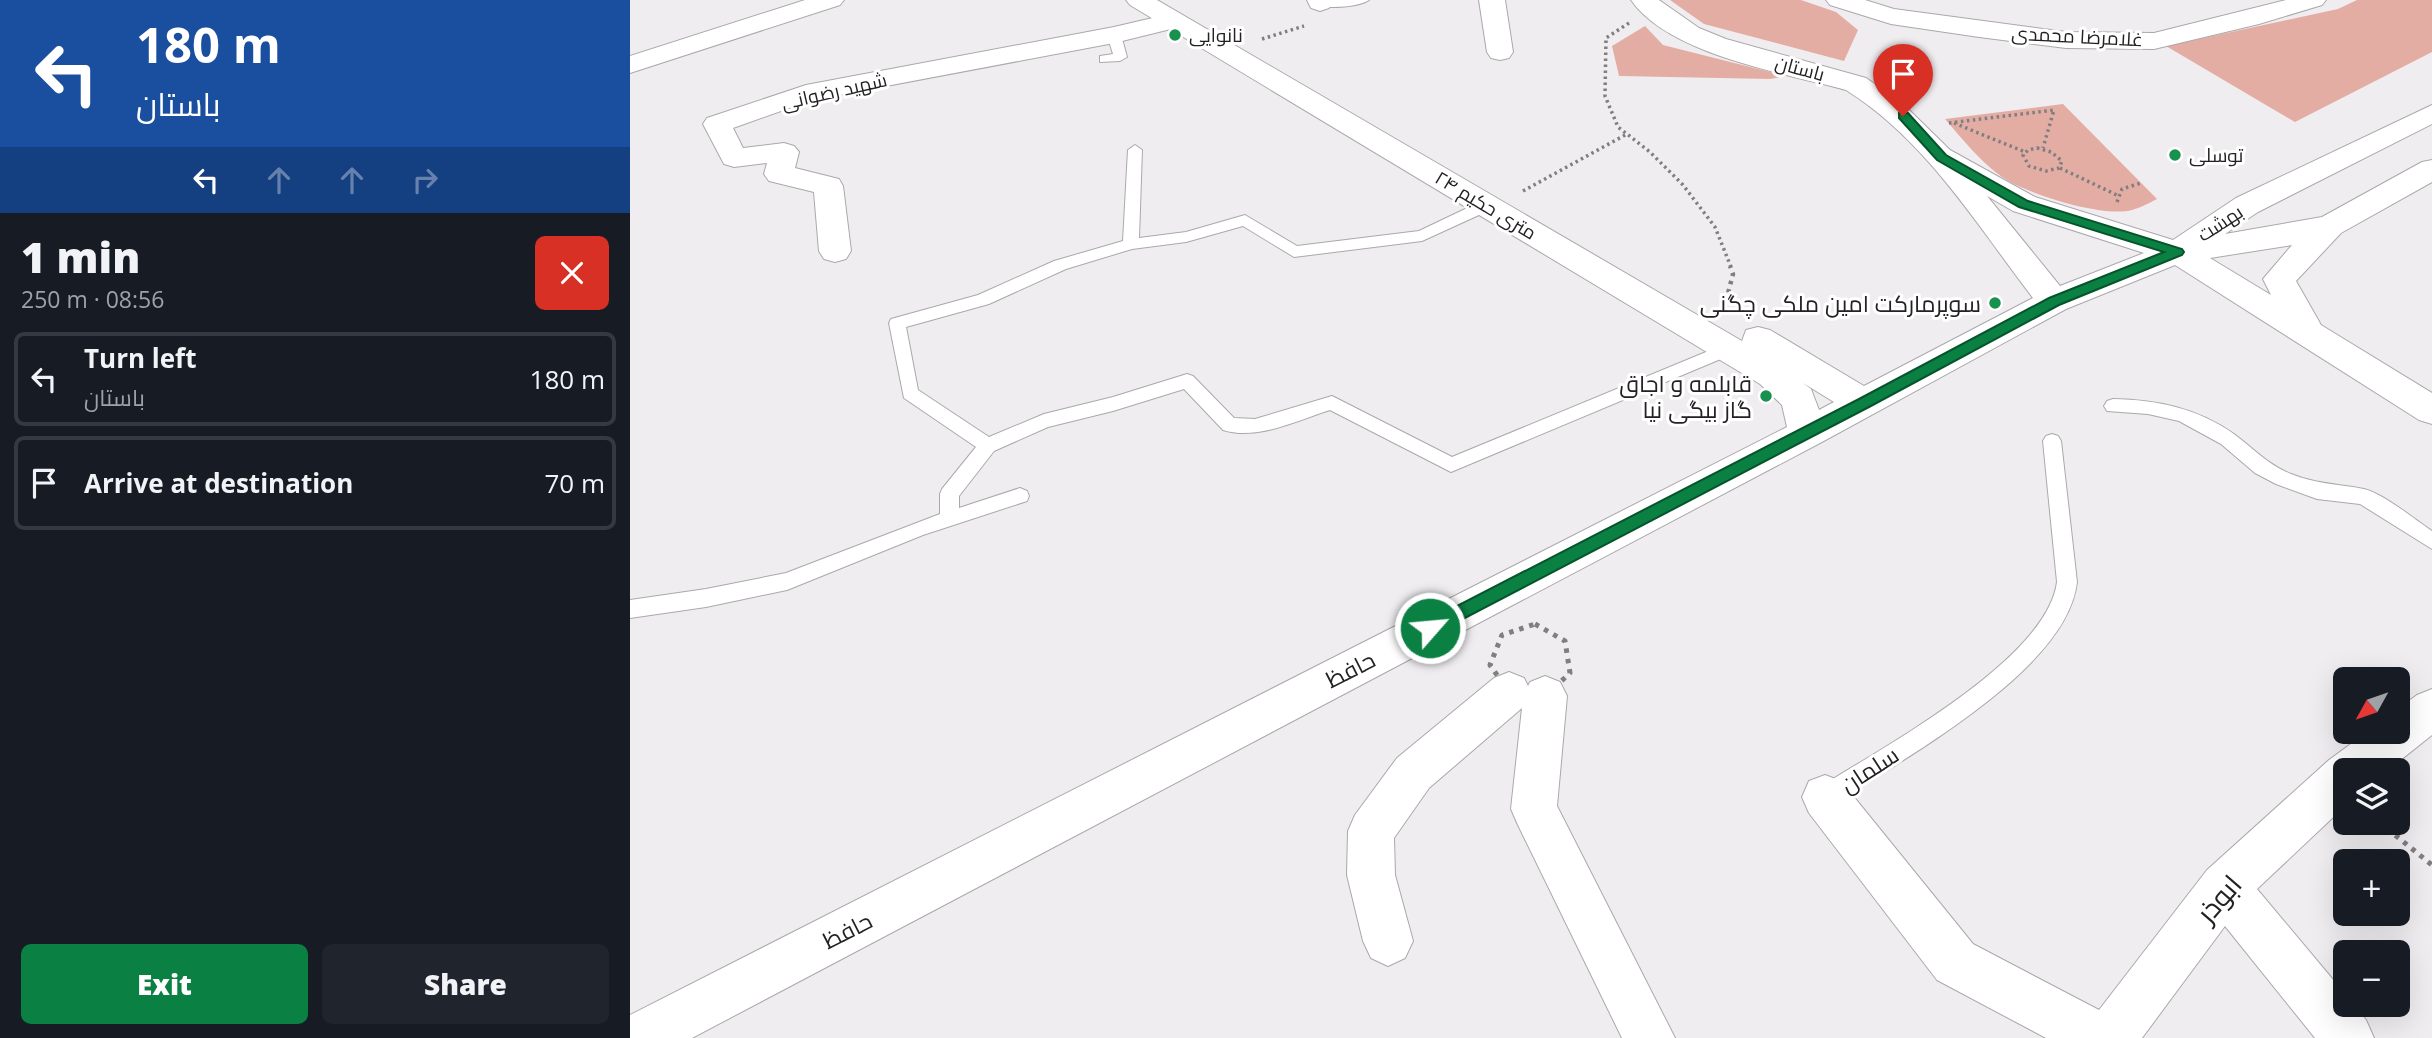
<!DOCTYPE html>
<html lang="en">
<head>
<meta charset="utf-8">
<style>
  :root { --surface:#171b24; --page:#20242c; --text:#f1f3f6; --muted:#9ea1a6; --line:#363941; --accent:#0b8043 }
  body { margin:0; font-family:"Open Sans",Cairo,sans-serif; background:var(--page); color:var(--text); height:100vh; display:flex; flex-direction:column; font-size:26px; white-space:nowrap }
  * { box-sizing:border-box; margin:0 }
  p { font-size:23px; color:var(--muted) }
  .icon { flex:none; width:38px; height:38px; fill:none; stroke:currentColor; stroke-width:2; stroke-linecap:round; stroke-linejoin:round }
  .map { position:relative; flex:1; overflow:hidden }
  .side { display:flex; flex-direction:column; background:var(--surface); width:630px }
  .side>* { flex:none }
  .hud { background:#1a4fa0; color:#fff; overflow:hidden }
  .needle { width:46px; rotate:230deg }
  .tools { position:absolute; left:1703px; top:667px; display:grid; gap:14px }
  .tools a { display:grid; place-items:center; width:77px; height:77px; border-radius:10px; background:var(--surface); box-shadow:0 7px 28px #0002; font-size:35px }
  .pin { position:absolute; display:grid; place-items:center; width:60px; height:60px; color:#fff; margin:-72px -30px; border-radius:50% 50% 50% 0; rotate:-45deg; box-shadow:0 0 7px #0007 }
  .pin .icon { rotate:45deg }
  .me { position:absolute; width:77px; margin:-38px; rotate:63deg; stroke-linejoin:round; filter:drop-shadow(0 0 5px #0008) }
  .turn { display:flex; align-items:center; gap:24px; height:147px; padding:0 21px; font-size:32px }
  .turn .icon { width:91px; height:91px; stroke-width:2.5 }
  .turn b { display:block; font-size:49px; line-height:60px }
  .lanes { display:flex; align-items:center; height:66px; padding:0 21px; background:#0003; justify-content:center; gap:35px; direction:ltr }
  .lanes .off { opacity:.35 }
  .round { display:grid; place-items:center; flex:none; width:74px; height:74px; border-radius:10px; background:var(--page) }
  .head { display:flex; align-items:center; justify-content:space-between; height:119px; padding:0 21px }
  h1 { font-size:42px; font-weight:800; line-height:52px }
  .cta { display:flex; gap:14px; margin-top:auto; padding:14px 21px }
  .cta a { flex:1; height:80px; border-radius:10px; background:var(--accent); color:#fff; font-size:28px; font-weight:800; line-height:80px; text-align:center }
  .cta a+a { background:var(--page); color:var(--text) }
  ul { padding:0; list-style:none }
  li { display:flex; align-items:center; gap:21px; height:94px; margin:0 14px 10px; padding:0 7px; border:4px solid var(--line); border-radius:10px }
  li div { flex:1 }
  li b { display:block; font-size:26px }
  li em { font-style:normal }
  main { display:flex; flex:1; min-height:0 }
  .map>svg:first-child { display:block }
</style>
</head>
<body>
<main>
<section class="side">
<div class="hud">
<div class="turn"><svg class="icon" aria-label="left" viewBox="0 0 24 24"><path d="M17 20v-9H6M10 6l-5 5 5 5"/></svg><div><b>180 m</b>باستان</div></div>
<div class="lanes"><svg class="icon" aria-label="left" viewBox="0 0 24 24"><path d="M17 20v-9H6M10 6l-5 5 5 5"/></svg><svg class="icon off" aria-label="ahead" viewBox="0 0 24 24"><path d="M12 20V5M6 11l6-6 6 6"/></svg><svg class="icon off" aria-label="ahead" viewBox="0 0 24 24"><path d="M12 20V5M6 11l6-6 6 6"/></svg><svg class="icon off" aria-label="right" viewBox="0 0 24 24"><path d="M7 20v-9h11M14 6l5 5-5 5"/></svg></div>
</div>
<div class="head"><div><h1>1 min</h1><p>250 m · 08:56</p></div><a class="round" style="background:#d93025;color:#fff"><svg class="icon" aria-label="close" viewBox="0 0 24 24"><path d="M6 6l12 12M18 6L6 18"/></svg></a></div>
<ul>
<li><svg class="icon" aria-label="left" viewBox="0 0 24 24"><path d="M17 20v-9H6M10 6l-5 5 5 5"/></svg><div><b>Turn left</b><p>باستان</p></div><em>180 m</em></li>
<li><svg class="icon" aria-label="arrive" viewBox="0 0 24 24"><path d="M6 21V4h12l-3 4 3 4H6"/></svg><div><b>Arrive at destination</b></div><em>70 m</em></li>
</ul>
<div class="cta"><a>Exit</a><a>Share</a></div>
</section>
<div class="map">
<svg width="1802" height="1038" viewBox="0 0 1802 1038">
  <rect width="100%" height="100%" fill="#f0edf0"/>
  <path fill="#e3ada4" d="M1040 0H1171L1206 12 1228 30 1214 61 1074 24Z
    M1727 0H1802V52L1665 122 1536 46 1708 9Z
    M1015 26 1033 45 1156 76 1140 79 989 76 982 46Z
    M1433 104 1527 199C1519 203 1510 208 1502 210 1473 218 1397 194 1372 177 1350 161 1333 140 1315 119Z"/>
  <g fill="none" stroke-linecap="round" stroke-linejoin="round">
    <defs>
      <path id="service" d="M687 0H739C730 7 693 10 684 3Z
        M484 31 491 35 497 57 490 61 470 62V56L483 54 477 35Z
        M505 145 512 150 509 238 556 232 615 215 667 246 789 231 852 201H862L865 205 862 209 792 241 664 257 613 226 556 242 502 249 436 269 359 304 276 327 288 390 359 437 414 414 483 397 557 374 563 376 604 418 625 419 702 396 822 457 1093 345 1099 343 1108 349 1105 353 821 472 700 410C668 420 627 441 593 430L554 389 483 411 418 427 364 451 329 496V508L390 488 397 491 399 496 397 501 293 535 157 590 76 607 0 618V600L76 589 156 573 310 514V494L312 489 346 447 274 398 259 323 261 319 348 295 424 261 493 241 498 150Z
        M1483 399C1528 400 1567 408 1604 434 1623 448 1638 465 1661 474 1685 484 1709 484 1734 489 1754 494 1784 519 1802 531V549L1730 504 1687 499 1646 484 1625 473 1591 444 1549 421 1518 414 1477 411 1474 406 1477 401Z
        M1422 434 1428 436 1431 441 1447 582C1437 671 1273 758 1203 805L1195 808 1187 805 1184 797 1187 789C1251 748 1417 660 1427 582L1413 441 1416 436Z"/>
      <path id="minor" d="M677 0H703L699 8 690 11 681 8Z
        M849 0H875L883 52 879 58 870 60 861 58 857 52Z
        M544 13 553 16 557 21 553 26 484 43 182 100 103 128 113 148 154 143 164 146 169 152 165 168 209 179 213 186 221 251 216 259 205 262 194 259 189 251 184 192 139 181 134 174 137 163 104 167 94 164 73 124 77 118 176 85 484 27Z
        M879 672 894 678 898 686 900 682 915 676 930 682 937 696 927 806 1045 1038H992L888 825 881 809 892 708 799 788 764 838 765 875 783 941 775 958 758 966 741 958 733 941 717 875 718 831 725 815 767 758 864 678Z
        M1802 689V735L1758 770H1715V806L1627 889 1715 994V1004H1724L1736 1020 1744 1038H1685L1595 926 1512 1038H1416L1307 980 1179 813 1172 797 1179 781 1195 775 1211 781 1343 944 1469 1010 1577 870 1699 760 1737 732H1768V709L1787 695Z"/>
      <path id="secondary" d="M175 0H214L210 5 0 73V56Z
        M496 0H527L1112 341 1116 330 1128 327 1140 330 1234 386 1403 298C1347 225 1296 140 1216 90 1155 73 1039 55 1001 0H1029L1069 28 1096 39 1236 78 1271 102 1320 150 1405 197 1543 240 1606 198 1802 105V124L1628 212 1595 234 1692 217 1792 162 1802 160V182L1711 233 1666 281 1691 325 1802 393V424L1789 420 1545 265 1436 309 1190 443 62 1038H0V1015L1157 427 1152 405 1130 384 500 5ZM1357 196 1383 211 1514 253 1430 286ZM1662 245 1633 279 1641 295 1580 258ZM1173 383 1204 402 1189 410 1181 389Z
        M1196 0H1235L1264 9 1436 32 1524 33 1656 0H1696L1692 5 1629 24 1524 49 1436 48 1349 37 1261 24 1200 5Z"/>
    </defs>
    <use href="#service" stroke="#aba8ab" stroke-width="2"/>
    <use href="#minor" stroke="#aba8ab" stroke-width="2"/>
    <use href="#secondary" stroke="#aba8ab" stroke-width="2"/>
    <path stroke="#817e81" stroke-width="3.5" stroke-dasharray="2.5 3.5" stroke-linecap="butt" d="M999 23 976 38 975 96 988 127 1020 152 1053 185 1085 227 1101 267
      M632 39 674 26
      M1319 123 1424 110 1413 148
      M1324 123 1395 152
      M1407 148 1421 152 1432 161 1429 168 1416 171 1399 166 1393 155 1398 150Z
      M1430 168 1489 196
      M893 191 997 134
      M1487 202 1492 189 1511 183"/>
    <path stroke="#817e81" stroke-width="4.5" stroke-dasharray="3.5 5" stroke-linecap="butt" d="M1094 309 1103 274 1100 266"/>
    <path stroke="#817e81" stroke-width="5" stroke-dasharray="4.5 6" stroke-linecap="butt" d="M905 624 935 641 940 673 915 696 879 692 860 665 872 635Z
      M1749 822 1802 865"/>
    <use href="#service" fill="#fff" fill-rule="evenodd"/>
    <use href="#minor" fill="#fff" fill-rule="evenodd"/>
    <use href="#secondary" fill="#fff" fill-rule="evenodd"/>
  </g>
  <path fill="#0b8043" stroke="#07532c" stroke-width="2" d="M1269 113H1278L1316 155 1398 201 1552 249 1554 252 1552 255 1429 305 1239 407 806 633 800 636 794 633 791 628 794 623 1229 399 1419 298 1534 252 1389 207 1307 160 1269 118Z"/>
  <g fill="#17914d" stroke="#fff" stroke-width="2.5">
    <circle cx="545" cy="35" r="7"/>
    <circle cx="1545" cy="155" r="7"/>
    <circle cx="1365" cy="303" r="7"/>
    <circle cx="1136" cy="396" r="7"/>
  </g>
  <g text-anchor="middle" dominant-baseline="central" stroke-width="6" stroke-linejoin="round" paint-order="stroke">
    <g font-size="19" fill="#232123" stroke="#fff" text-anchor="start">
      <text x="559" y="35">نانوایی</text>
      <text x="1559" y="155">توسلی</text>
    </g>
    <g font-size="19" fill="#232123" stroke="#fff">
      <text transform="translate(1447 36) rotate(3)">غلامرضا محمدی</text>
      <text transform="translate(1170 68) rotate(15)">باستان</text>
      <text transform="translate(204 91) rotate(-13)">شهید رضوانی</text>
      <text transform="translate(856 205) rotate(31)">۲۴ متری حکیم</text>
      <text transform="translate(1590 223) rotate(-33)">بهشت</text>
    </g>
    <g font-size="23" fill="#232123" stroke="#fff" text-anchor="end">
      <text x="1351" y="303">سوپرمارکت امین ملکی چگنی</text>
      <text x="1122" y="383">قابلمه و اجاق<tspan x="1122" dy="26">گاز بیگی نیا</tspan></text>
    </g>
    <g font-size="23" fill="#232123" stroke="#fff">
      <text transform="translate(720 669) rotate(-27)">حافظ</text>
      <text transform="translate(1239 769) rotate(-33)">سلمان</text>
      <text transform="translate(217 930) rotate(-27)">حافظ</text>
    </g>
    <g font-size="28" fill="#232123" stroke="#fff">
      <text transform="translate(1588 898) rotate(-49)">ابوذر</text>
    </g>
  </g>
</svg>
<div class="tools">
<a><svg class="needle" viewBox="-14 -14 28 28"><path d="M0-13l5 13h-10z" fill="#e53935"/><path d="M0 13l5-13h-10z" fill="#9ea1a6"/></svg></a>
<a><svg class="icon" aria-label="layers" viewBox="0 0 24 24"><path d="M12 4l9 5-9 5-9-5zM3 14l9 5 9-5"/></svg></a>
<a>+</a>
<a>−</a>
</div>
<div class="pin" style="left:1273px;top:116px;background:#d93025"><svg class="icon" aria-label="arrive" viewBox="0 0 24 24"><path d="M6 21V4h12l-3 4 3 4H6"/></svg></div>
<svg class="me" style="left:800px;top:628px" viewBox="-20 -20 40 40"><circle r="17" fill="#0b8043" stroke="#fff" stroke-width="3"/><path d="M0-11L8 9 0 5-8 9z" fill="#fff"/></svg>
</div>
</main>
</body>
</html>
